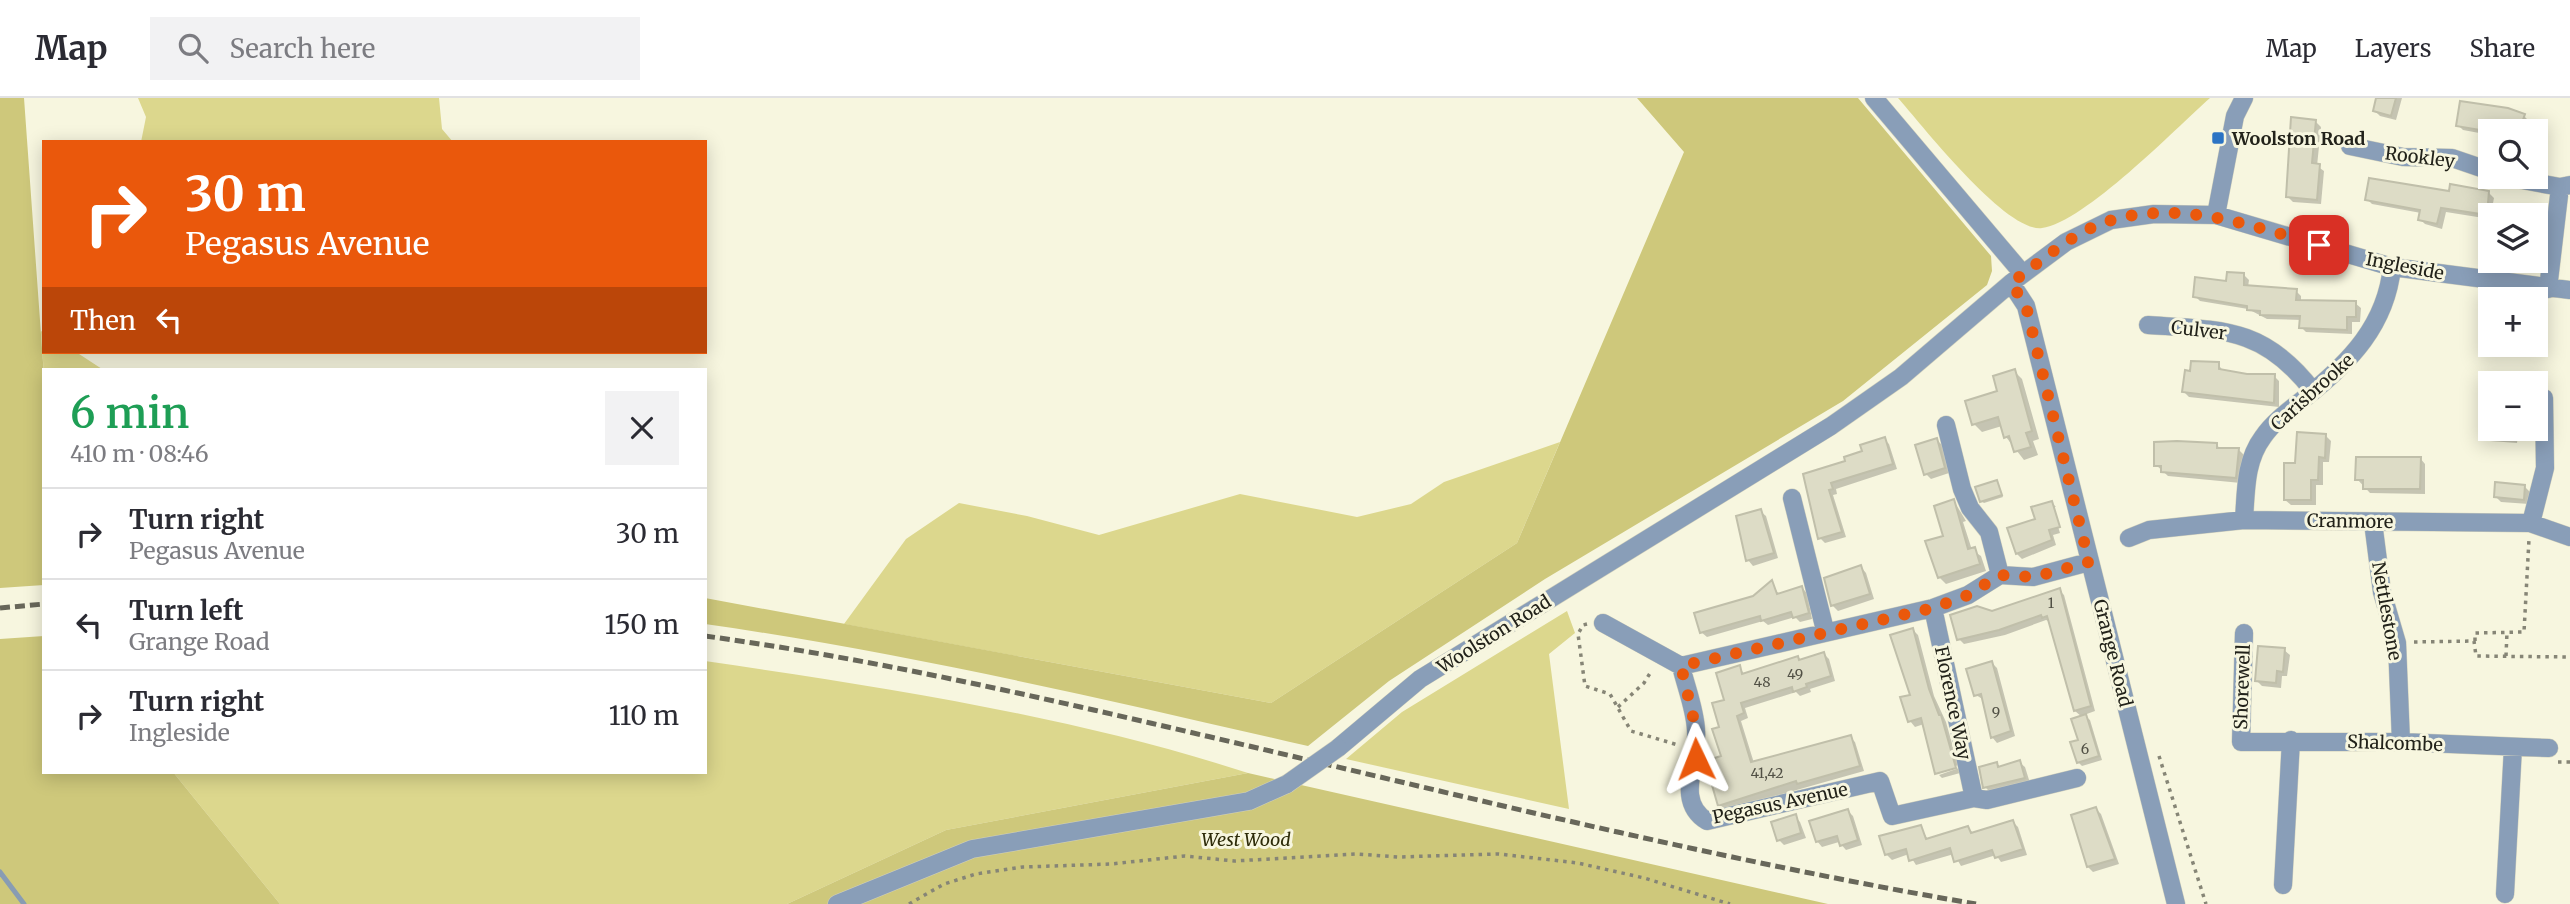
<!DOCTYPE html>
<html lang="en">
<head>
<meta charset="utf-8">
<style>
  :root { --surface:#fff; --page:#f2f2f3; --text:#2b2b33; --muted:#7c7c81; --line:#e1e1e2 }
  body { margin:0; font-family:Merriweather,serif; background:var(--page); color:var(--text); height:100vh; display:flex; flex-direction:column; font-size:26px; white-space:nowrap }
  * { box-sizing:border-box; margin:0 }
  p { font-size:23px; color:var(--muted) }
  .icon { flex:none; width:38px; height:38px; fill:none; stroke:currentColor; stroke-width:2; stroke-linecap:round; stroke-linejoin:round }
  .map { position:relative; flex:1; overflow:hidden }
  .drawer { position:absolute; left:42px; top:270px; width:665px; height:406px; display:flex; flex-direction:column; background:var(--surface); border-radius:0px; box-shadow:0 4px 18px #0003 }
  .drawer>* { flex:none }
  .banner { position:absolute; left:42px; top:42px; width:665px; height:214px; border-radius:0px; box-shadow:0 4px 18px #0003; background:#ea580c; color:#fff; overflow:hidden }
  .fabs { position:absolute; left:2478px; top:21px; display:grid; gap:14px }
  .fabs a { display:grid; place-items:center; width:70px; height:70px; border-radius:0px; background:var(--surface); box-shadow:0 4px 18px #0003; font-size:35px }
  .pin { position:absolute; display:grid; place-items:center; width:60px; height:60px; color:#fff; margin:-30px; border-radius:14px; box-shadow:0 4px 10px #0006 }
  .me { position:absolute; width:77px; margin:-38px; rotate:358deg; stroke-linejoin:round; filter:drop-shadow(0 0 5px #0008) }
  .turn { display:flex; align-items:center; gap:24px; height:147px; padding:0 28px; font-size:32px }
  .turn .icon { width:91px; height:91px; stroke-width:2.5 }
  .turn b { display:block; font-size:49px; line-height:60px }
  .then { display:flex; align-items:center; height:66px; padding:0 28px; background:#0003; gap:14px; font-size:26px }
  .round { display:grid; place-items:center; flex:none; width:74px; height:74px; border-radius:0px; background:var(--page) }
  .overview { display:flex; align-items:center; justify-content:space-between; height:119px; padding:0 28px }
  h1 { font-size:42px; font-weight:600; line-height:52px; color:#1e9e55 }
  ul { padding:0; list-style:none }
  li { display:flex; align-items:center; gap:21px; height:91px; padding:0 28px; border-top:2px solid var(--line) }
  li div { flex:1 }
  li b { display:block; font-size:26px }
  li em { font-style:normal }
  header { display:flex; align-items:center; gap:42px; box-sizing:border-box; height:98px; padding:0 35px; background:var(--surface); border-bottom:2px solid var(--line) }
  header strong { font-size:33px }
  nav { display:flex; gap:38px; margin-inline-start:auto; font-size:24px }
  .search { width:490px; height:63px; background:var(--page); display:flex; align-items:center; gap:18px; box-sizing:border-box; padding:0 24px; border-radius:0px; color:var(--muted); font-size:26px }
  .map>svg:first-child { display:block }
</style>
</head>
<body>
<header>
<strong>Map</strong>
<div class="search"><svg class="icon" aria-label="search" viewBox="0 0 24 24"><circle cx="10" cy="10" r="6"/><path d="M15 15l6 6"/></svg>Search here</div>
<nav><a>Map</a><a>Layers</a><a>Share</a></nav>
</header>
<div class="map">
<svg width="2570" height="806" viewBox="0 0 2570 806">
  <rect width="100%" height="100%" fill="#f7f6df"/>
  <path fill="#dcd78d" d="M138 0H439L442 31 453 44H141L146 19Z
    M1898 0H2210C2175 31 2085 124 2042 130 2006 135 1922 27 1898 0Z
    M41 233 44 235V254H76L102 271H44V278Z
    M1560 344 1517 445 1271 605 844 526 906 441 959 405 1027 418 1099 437 1240 396 1357 419 1411 406 1444 384Z
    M1567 513 1575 535 1549 556 1569 711 1346 661 1402 614Z
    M705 563C888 590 1072 618 1248 675L946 732 787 806H280L173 674H705Z"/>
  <path fill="#cec87b" d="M0 0H24L44 278V487L0 490Z
    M1637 0H1858L1991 158 1992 173 1987 187 1843 303 1545 481 1389 583 1308 648C1108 602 908 555 705 526V500L1271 605 1517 445 1684 54Z
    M44 538V674H173L280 806H0V541Z
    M1248 675 1828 806H787L946 732Z"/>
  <path fill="#0003" d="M2378 0H2402L2396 22 2380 18 2375 13Z
    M2524 18 2529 23 2525 33H2490V37L2463 32 2458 27Z
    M2315 23 2321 29 2317 68 2324 73 2321 106 2293 104 2288 99Z
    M2488 94 2494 100 2490 121 2446 114 2442 131 2425 126 2420 121 2421 115 2372 106 2367 101Z
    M2244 177 2249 182 2248 189 2296 193 2301 198V203L2355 205 2361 210 2360 224H2352V236L2306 234 2301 229 2302 222 2267 221 2248 211 2200 203 2195 198Z
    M2218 266 2223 273 2274 278 2279 283V309L2189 299 2184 294Z
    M2014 273 2022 281 2039 341 2033 343 2038 357 2024 362 2006 339 2002 328 1982 334 1974 326Z
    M2490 302V331H2519L2517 345 2490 343 2484 337Z
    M2326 338 2331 343 2329 364H2323V387H2316V407H2291L2285 402 2296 367Z
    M1884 341 1889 346 1897 371 1836 391 1837 396 1833 397 1846 439 1825 445 1820 440 1805 377 1848 364Z
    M1937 342 1942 347 1949 375 1931 381 1926 376Z
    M2217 347 2221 352H2239L2244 357 2241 385 2168 378 2156 367Z
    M2420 360 2425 366V396L2370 395 2357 381Z
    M1996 384 2003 399 1984 405 1981 403Z
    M2525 389 2530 394 2529 406 2501 404 2496 399Z
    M1954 403 1966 423 1963 424 1972 452 1981 458 1986 473 1946 486 1939 479Z
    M2052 405 2056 409H2052L2060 435 2053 437 2056 447 2022 461 2017 456Z
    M1760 413 1766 418 1778 460 1753 468 1748 462 1738 420Z
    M1861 469 1866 475 1874 501 1838 513 1832 507Z
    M1772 485 1779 497 1802 490 1807 495 1812 521 1800 524 1795 519 1768 527 1763 523 1707 539 1701 534Z
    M2059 492 2064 497 2095 613 2084 617 2090 622 2102 662 2082 668 2078 664 2082 619 2075 613 2051 524 2046 522 2005 537 1964 546 1959 541 1992 515Z
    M1913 532 1918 537 1934 598 1946 624 1958 667 1938 676 1924 626 1915 629 1910 623Z
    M2284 552 2290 557 2287 578H2282L2281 590 2262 588 2257 583Z
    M1824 556 1829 561 1835 583 1810 591 1811 594 1800 598 1796 594 1745 610 1748 620 1741 623 1754 665 1850 639 1855 644 1864 673 1725 712 1720 707 1723 659 1721 631 1726 603 1739 569 1745 577 1797 560 1801 563Z
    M1992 565 1997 570 2015 638 1997 645 1992 639 1984 602 1976 597Z
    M2019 664 2025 669 2030 685 1990 694 1985 689 1996 666 2000 670Z
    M1959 670 1960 675 1942 680 1939 677Z
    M2096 711 2101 716 2119 766 2093 774 2088 769Z
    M1848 713 1853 718 1862 747 1846 752 1839 744 1822 749 1817 743Z
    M1795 718 1800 724 1806 740 1784 747 1779 742Z
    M2013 724 2018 729 2027 757 2001 764 1996 757 1961 768 1954 756 1916 767 1909 756 1892 762 1887 757 1921 729 1928 742 1968 730 1974 736Z"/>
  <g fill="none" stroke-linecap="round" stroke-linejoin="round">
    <path stroke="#889cb3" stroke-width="5" d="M0 774 24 806"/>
  </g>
  <path fill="#dddcc6" stroke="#c0bfaa" stroke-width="2" d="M2376 0H2396L2391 18 2373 13Z
    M2460 3 2508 10 2525 16 2519 33H2486L2456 28Z
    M2291 19 2316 22 2312 65 2320 66 2317 102 2286 99Z
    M2369 80 2449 93 2450 86 2489 93 2487 117 2441 110 2437 126 2418 122 2420 112 2365 102Z
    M2227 174 2244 175V187L2297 191 2296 202 2356 203V219H2347V232L2299 230 2300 218 2260 217V213L2247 212V208L2193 199 2195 179 2226 183Z
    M2191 263 2219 264V271L2247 276H2275L2274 305 2182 294 2185 272 2190 273Z
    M2015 271 2032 333 2026 335 2031 349 2014 354 2009 338 2004 340 1998 319 1972 327 1965 303 1997 293 1993 278Z
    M2297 334 2326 336 2325 360 2319 359 2318 382H2311V402H2284V365H2295Z
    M1885 339 1893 366 1831 385 1833 391 1829 392 1842 434 1818 441 1803 376 1845 363 1844 359 1862 353 1860 347Z
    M1937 340 1945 370 1924 377 1915 347Z
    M2177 343 2217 345V350H2239L2236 380 2161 374V368H2154V344Z
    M2356 359H2421L2420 391H2363V382H2355Z
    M1997 382 2002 397 1980 404 1975 389Z
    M2495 384 2525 387 2524 402 2494 399Z
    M1954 401 1968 451 1975 449 1980 466 1938 480 1925 443 1943 438 1934 408Z
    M2052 403 2060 429 2049 432 2052 442 2016 456 2007 430 2035 421 2031 409Z
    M1761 411 1774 455 1746 463 1736 418Z
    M1861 467 1870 496 1831 508 1824 480Z
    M1772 482 1777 496 1802 488 1809 515 1793 520 1791 514 1761 523 1760 518 1700 535 1694 515 1753 498Z
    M2060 490 2091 608 2074 613 2047 518 2042 520 2041 517 1999 532 1957 542 1950 517 1977 508 1992 513Z
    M1913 530 1929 591 1939 617H1941L1956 670 1935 676 1921 620 1908 624 1900 599 1910 597 1890 537Z
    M2258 548 2285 550 2283 574 2277 573 2276 585 2255 583Z
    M1824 554 1831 578 1806 586 1807 589 1793 594 1792 589 1741 605 1744 615 1737 618 1751 664 1851 637 1860 668 1797 686 1796 683 1718 708 1705 663 1721 658 1712 631 1719 629 1712 605 1724 602 1716 575 1740 567 1742 576 1798 558 1799 562Z
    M1992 563 2011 633 1991 640 1981 596 1974 598 1966 571Z
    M2086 616 2099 658 2077 665 2070 644 2078 642 2071 621Z
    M2020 662 2025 680 1983 690 1979 669 1997 664 1998 669Z
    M2096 709 2115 761 2087 769 2071 717Z
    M1848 711 1858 742 1840 748 1837 738 1816 744 1809 723Z
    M1796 716 1801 735 1777 743 1771 724Z
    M2013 722 2023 751 1995 760 1992 752 1954 764 1950 750 1909 763 1906 751 1885 757 1879 738 1921 727 1926 741 1968 728 1971 735Z"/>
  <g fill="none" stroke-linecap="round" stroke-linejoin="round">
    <defs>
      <path id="minor" d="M1874 0 2023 176
        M2350 48 2403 59 2452 60 2490 73
        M2506 79 2560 89 2570 87
        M2216 117 2235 18 2244 0
        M2011 185 2026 208 2176 806
        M2548 191 2560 89
        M2148 227C2223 232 2264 229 2313 293
        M1946 327 1962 391 1970 410 1989 434 2000 477
        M1792 400 1825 532
        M2244 422C2246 393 2245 363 2263 339 2274 323 2291 311 2306 299 2350 264 2386 227 2392 169
        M2373 424 2382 494 2397 545 2401 644
        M2531 425 2545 370 2544 300
        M2129 440 2149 432 2244 422 2530 425 2570 439
        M1933 510 1974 700
        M1603 525 1681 568
        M2244 535 2241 644H2401L2549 650
        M1338 650 1420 581 1831 328 1901 279 2011 185 2066 144 2111 122 2154 116 2216 117 2392 169 2570 192
        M2077 680 1987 702 1974 700 1892 718 1880 683 1707 723C1674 703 1699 663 1696 632 1695 611 1686 589 1681 568L1933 510 1968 497 2000 477 2033 479 2089 464
        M2283 787 2291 642
        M2505 796 2513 649
        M837 806 972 751 1249 703 1287 686"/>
    </defs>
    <use href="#minor" stroke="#d1d0bc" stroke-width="19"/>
    <path stroke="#868576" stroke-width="3.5" stroke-dasharray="3.5 5" stroke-linecap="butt" d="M1587 526 1583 527 1578 536 1585 588 1610 596 1631 633 1678 647
      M2475 543V535L2524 534 2529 441
      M2414 544 2474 543 2476 558 2570 559
      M2506 558 2507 534
      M1618 609 1644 585 1652 572
      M2159 658 2206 806
      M2558 664H2570
      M909 806 944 786 976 776 1023 769 1111 766 1185 758 1234 763 1356 756 1398 759 1499 756 1578 765 1644 780 1730 806"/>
    <use href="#minor" stroke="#899eb8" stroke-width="18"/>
    <path stroke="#68675a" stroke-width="5" stroke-dasharray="10 5" stroke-linecap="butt" d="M0 510 44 506
      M705 538C889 563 1069 606 1249 648 1491 705 1731 764 1976 806"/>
    <defs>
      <path id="minor-bridge" d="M1287 686 1338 650"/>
    </defs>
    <use href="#minor-bridge" stroke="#d1d0bc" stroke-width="19" stroke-linecap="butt"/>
    <use href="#minor-bridge" stroke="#899eb8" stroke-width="18"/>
  </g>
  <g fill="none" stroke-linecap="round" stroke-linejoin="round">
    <path stroke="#ea580c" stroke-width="12" stroke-dasharray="0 21.6" d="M1696 661V631L1681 568 1933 510 1968 497 2000 477 2034 479 2089 464 2026 208 2011 185C2043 162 2074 133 2112 122 2182 102 2252 128 2319 147"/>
  </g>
  <rect fill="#2c74c4" stroke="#f7f6df" stroke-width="2.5" x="2211" y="33" width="14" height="14" rx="3.5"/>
  <g text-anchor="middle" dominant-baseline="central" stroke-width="6" stroke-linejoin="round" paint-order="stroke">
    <g font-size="14" fill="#515045">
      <text x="2051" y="505">1</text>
      <text x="1795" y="576">49</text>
      <text x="1762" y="584">48</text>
      <text x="1996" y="614">9</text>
      <text x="2085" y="651">6</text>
      <text x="1767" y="675">41,42</text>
    </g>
    <g font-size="18" font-weight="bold" fill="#22221a" stroke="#f7f6df" text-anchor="start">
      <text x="2232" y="40">Woolston Road</text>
    </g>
    <g font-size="18" fill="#22221a" stroke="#f7f6df">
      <text transform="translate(2420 59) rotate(7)">Rookley</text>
      <text transform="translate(2405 168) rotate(11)">Ingleside</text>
      <text transform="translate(2199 232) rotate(7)">Culver</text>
      <text transform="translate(2312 294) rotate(-42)">Carisbrooke</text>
      <text transform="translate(2350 423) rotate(1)">Cranmore</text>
      <text transform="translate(2387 513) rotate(80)">Nettlestone</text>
      <text transform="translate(1494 536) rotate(-32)">Woolston Road</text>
      <text transform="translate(2113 555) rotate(76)">Grange Road</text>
      <text transform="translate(2242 589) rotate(-88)">Shorewell</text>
      <text transform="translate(1953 605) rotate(78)">Florence Way</text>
      <text transform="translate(2395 645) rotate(2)">Shalcombe</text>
      <text transform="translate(1780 705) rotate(-12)">Pegasus Avenue</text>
    </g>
    <g font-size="18" font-style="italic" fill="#2d2b08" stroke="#f7f6df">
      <text x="1246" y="741">West Wood</text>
    </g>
  </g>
</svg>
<div class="fabs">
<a><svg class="icon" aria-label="search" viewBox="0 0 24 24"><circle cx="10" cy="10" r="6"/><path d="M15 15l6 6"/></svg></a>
<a><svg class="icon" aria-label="layers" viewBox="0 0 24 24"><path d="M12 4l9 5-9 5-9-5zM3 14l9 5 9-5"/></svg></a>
<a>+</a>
<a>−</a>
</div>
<div class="pin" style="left:2319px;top:147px;background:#d93025"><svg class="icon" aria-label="arrive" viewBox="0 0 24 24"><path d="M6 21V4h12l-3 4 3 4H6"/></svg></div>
<svg class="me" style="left:1696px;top:661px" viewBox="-20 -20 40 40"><path d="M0-17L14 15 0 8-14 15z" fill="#ea580c" stroke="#fff" stroke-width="4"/></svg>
<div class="banner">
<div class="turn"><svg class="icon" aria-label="right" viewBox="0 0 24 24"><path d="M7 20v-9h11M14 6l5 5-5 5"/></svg><div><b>30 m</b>Pegasus Avenue</div></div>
<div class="then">Then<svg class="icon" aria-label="left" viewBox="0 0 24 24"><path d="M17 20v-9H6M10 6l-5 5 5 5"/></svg></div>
</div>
<section class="drawer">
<div class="overview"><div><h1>6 min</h1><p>410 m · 08:46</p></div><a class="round"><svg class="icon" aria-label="close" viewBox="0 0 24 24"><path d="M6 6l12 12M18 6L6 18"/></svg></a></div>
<ul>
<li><svg class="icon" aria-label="right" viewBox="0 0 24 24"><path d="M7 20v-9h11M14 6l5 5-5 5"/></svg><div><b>Turn right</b><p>Pegasus Avenue</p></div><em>30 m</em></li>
<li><svg class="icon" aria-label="left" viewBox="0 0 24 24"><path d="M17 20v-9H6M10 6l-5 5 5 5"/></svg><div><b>Turn left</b><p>Grange Road</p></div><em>150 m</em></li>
<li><svg class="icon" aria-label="right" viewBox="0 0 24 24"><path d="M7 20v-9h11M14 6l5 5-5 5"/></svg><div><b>Turn right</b><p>Ingleside</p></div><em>110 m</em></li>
</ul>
</section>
</div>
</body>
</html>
